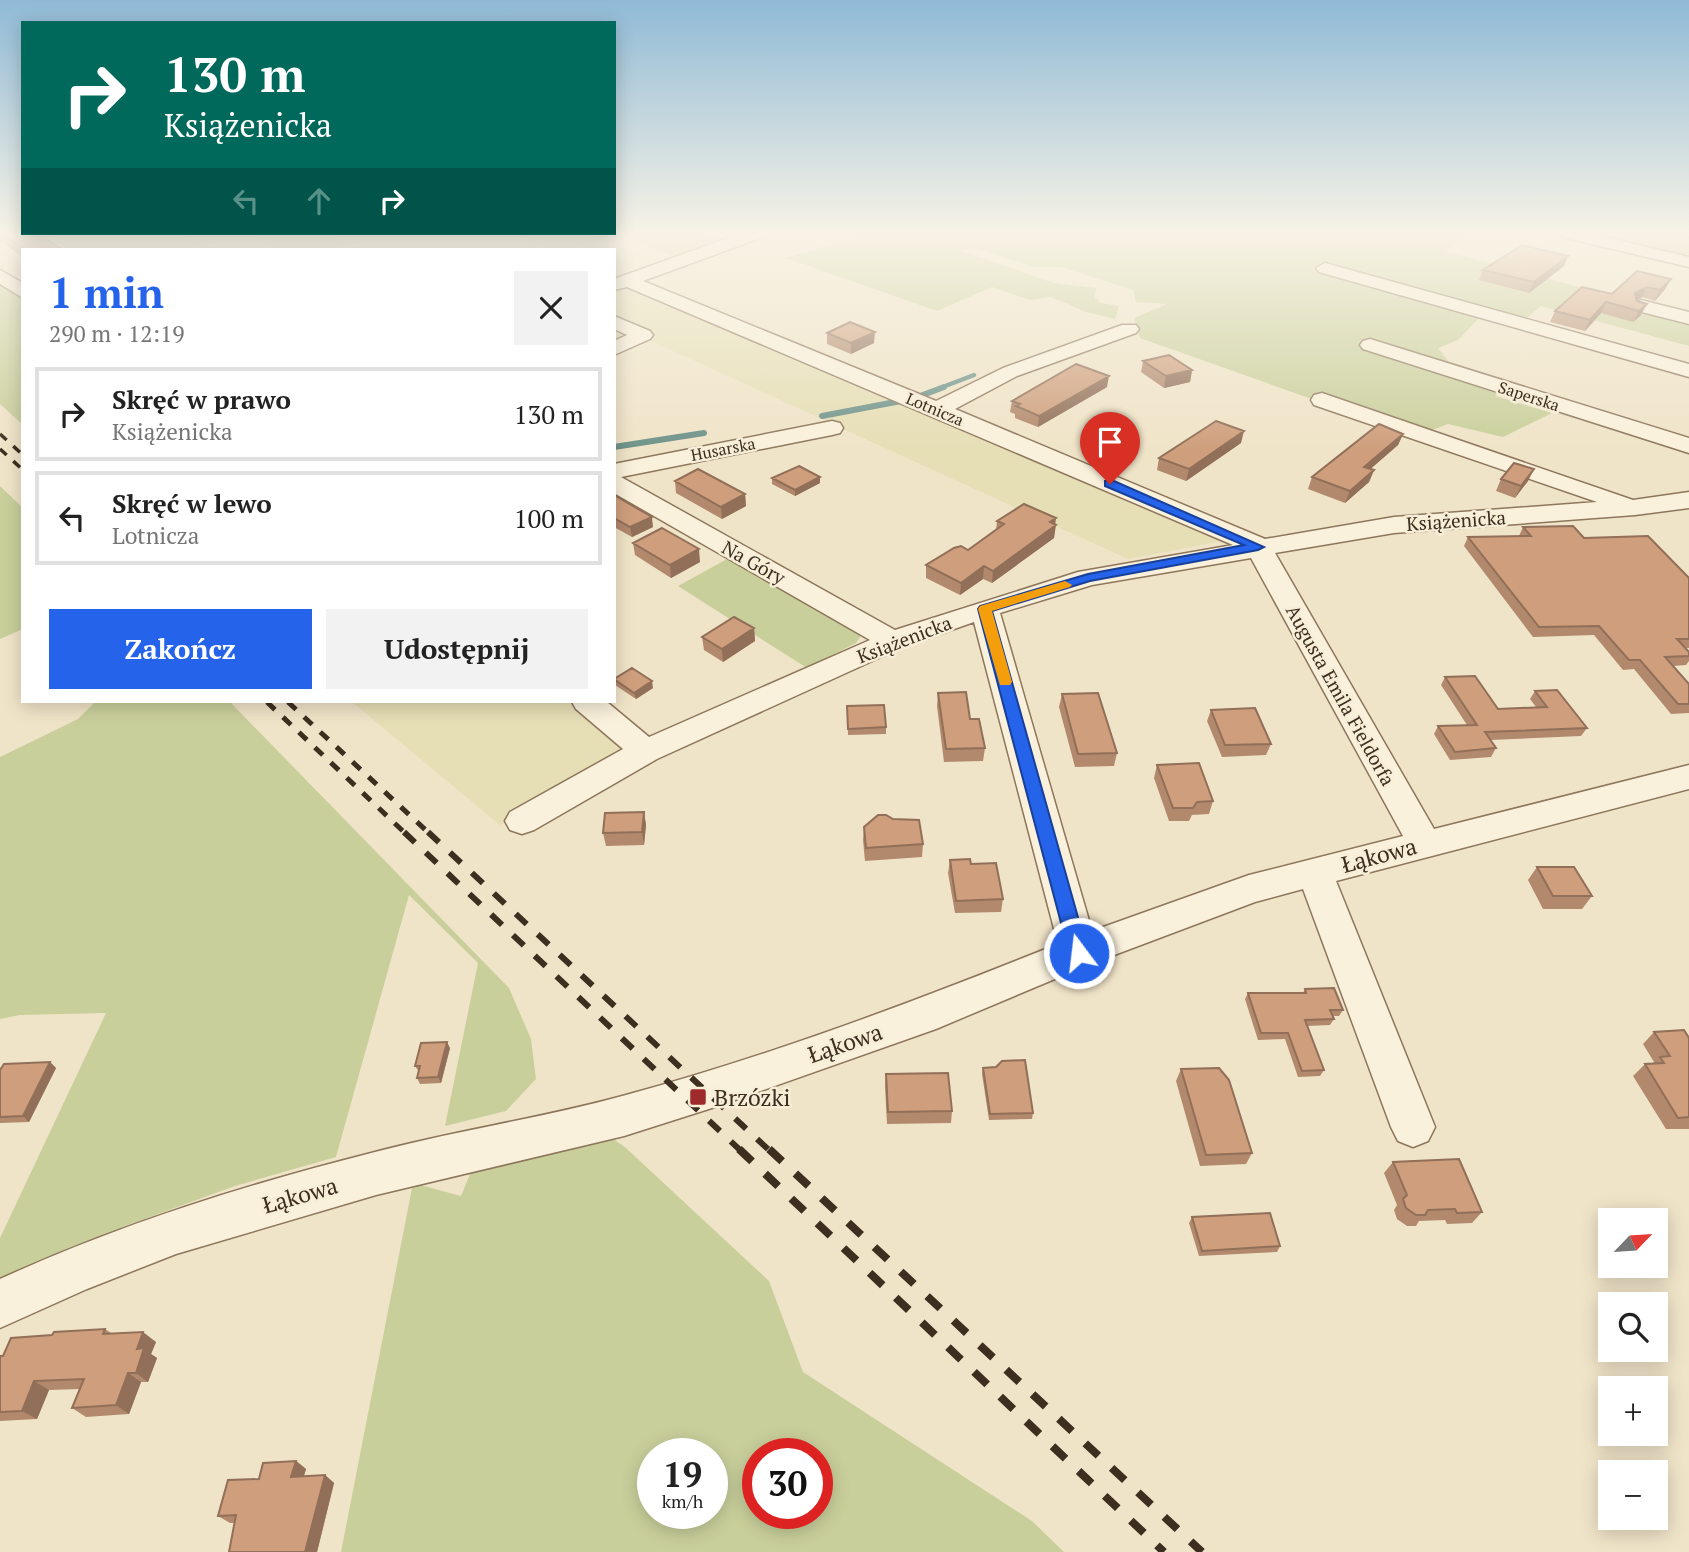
<!DOCTYPE html>
<html lang="pl">
<head>
<meta charset="utf-8">
<style>
  :root { --surface:#fff; --page:#f2f2f2; --text:#222; --muted:#767676; --line:#e0e0e0; --accent:#2563eb }
  body { margin:0; font-family:"PT Serif",serif; background:var(--page); color:var(--text); height:100vh; display:flex; flex-direction:column; font-size:26px; white-space:nowrap }
  * { box-sizing:border-box; margin:0 }
  p { font-size:23px; color:var(--muted) }
  .icon { flex:none; width:38px; height:38px; fill:none; stroke:currentColor; stroke-width:2; stroke-linecap:round; stroke-linejoin:round }
  .map { position:relative; flex:1; overflow:hidden }
  .sheet { position:absolute; left:21px; top:248px; width:595px; height:455px; display:flex; flex-direction:column; background:var(--surface); border-radius:0px; box-shadow:0 4px 18px #0003 }
  .sheet>* { flex:none }
  .banner { position:absolute; left:21px; top:21px; width:595px; height:214px; border-radius:0px; box-shadow:0 4px 18px #0003; background:#00695c; color:#fff; overflow:hidden }
  .needle { width:46px; rotate:65deg }
  .controls { position:absolute; left:1598px; top:1208px; display:grid; gap:14px }
  .controls a { display:grid; place-items:center; width:70px; height:70px; border-radius:0px; background:var(--surface); box-shadow:0 4px 18px #0003; font-size:35px }
  .speed { position:absolute; left:637px; top:1438px; display:flex; gap:14px; font-size:35px; font-weight:700; text-align:center }
  .speed>* { display:grid; place-content:center; width:91px; height:91px; border-radius:50%; background:var(--surface); box-shadow:0 4px 18px #0003; line-height:1 }
  .speed small { font-size:18px; font-weight:400 }
  .speed .limit { border:10px solid #d22; background:#fff; color:#111 }
  .pin { position:absolute; display:grid; place-items:center; width:60px; height:60px; color:#fff; margin:-72px -30px; border-radius:50% 50% 50% 0; rotate:-45deg; box-shadow:0 0 7px #0007 }
  .pin .icon { rotate:45deg }
  .me { position:absolute; width:77px; margin:-38px; rotate:345deg; stroke-linejoin:round; filter:drop-shadow(0 0 5px #0008) }
  .turn { display:flex; align-items:center; gap:24px; height:147px; padding:0 28px; font-size:32px }
  .turn .icon { width:91px; height:91px; stroke-width:2.5 }
  .turn b { display:block; font-size:49px; line-height:60px }
  .lanes { display:flex; align-items:center; height:66px; padding:0 28px; background:#0003; justify-content:center; gap:35px; direction:ltr }
  .lanes .off { opacity:.35 }
  .round { display:grid; place-items:center; flex:none; width:74px; height:74px; border-radius:0px; background:var(--page) }
  .summary { display:flex; align-items:center; justify-content:space-between; height:119px; padding:0 28px }
  h1 { font-size:42px; font-weight:700; line-height:52px; color:var(--accent) }
  .action { display:flex; gap:14px; margin-top:auto; padding:14px 28px }
  .action a { flex:1; height:80px; border-radius:0px; background:var(--accent); color:#fff; font-size:28px; font-weight:700; line-height:80px; text-align:center }
  .action a+a { background:var(--page); color:var(--text) }
  ul { padding:0; list-style:none }
  li { display:flex; align-items:center; gap:21px; height:94px; margin:0 14px 10px; padding:0 14px; border:4px solid var(--line); border-radius:0px }
  li div { flex:1 }
  li b { display:block; font-size:26px }
  li em { font-style:normal }
  .map>svg:first-child { display:block }
</style>
</head>
<body>
<div class="map">
<svg width="1689" height="1552" viewBox="0 0 1689 1552">
  <rect width="100%" height="100%" fill="#f0e4c8"/>
  <path fill="#e6deb5" d="M182 233H242L277 250H214Z
    M326 233H508L549 250H362Z
    M614 277 621 279 624 286 1228 540 1128 559 649 340 614 354Z
    M352 702H575L643 752 500 825Z"/>
  <path fill="#c9cf9b" fill-rule="evenodd" d="M43 233H182L214 250H69Z
    M242 233H326L362 250H277Z
    M508 233H706L726 240 679 258 618 235 571 250H549Z
    M852 233H1461L1470 235 1444 251 1689 316V346L1541 306 1522 322 1488 309 1458 340 1438 348 1448 361 1508 381 1495 396 1552 413 1503 437 1448 424 1416 436 1140 338 1134 318 1167 304 1136 302 1133 290 1062 267H1033L973 247 961 251 1054 283 1096 288 1095 297 1100 303 1119 306 1115 319 1086 312 1051 297 1030 300 992 287 937 311 786 258 857 237Z
    M1585 233H1689V258Z
    M0 281 23 297V425L0 404Z
    M0 486 23 508V629L0 639Z
    M729 558 862 634 856 643 807 668 678 586Z
    M95 702H230L509 988 531 1039 536 1079 506 1111 445 1126 478 963 409 895 336 1157 235 1186 125 1226 0 1289V1238L106 1013 20 1015 0 1019V757L78 719Z
    M605 1133 626 1148 769 1281 803 1372 1032 1521 1064 1552H341L413 1183 461 1196 470 1174 494 1157ZM653 1454H712V1514H653ZM758 1454H817V1514H758Z"/>
  <g fill="none" stroke-linecap="round" stroke-linejoin="round">
    <path stroke="#6f938a" stroke-width="4.5" d="M940 388 974 375"/>
    <path stroke="#6f938a" stroke-width="6" d="M920 396 944 387
      M822 416 906 400
      M614 447 704 433"/>
    <defs>
      <path id="minor" d="M742 233H766L763 237 643 281 936 401 1003 368 1122 325H1136L1139 329 1136 333 1017 376 955 409 1265 539 1394 517 1597 502 1314 405 1311 400 1314 395 1322 393 1633 500 1689 492V508L1635 515 1394 533 1275 553 1434 829 1689 765V789L1336 881 1435 1127 1428 1141 1413 1147 1398 1141 1391 1127 1303 889 1255 902 1093 963 936 1029 715 1107 624 1136 376 1195 176 1254 87 1289 0 1328V1279C123 1223 245 1185 375 1152 458 1130 543 1118 626 1095 773 1055 916 1001 1058 944L974 622 903 647 657 759 534 830 522 834 510 830 505 821 510 812 623 749 576 709 572 702H607L649 737 870 640 614 493V464L832 421 840 423 843 428 840 433 832 435 621 477 895 630 1078 572 1233 545 627 287 614 290V279ZM1251 558 1403 836 1249 875 1092 931 1000 613 1092 585Z
        M1559 233H1589L1689 257V267L1562 237Z
        M1325 263 1689 364V377L1319 272 1316 268Z
        M0 270 23 283V298L0 284Z
        M1641 300 1689 312V324L1634 310 1631 306Z
        M614 316 650 331 653 335 650 339 614 355V341L627 335 614 329Z
        M1370 339 1689 438V453L1363 349 1360 345 1363 341Z"/>
    </defs>
    <use href="#minor" stroke="#8d765c" stroke-width="3"/>
    <use href="#minor" fill="#faf1dc" fill-rule="evenodd"/>
    <path stroke="#3d2e20" stroke-width="3.5" stroke-dasharray="9 9" stroke-linecap="butt" d="M0 434 23 455
      M0 449 23 470"/>
    <path stroke="#3d2e20" stroke-width="5" stroke-dasharray="11 11" stroke-linecap="butt" d="M267 702 406 834
      M288 702 430 834"/>
    <path stroke="#3d2e20" stroke-width="6" stroke-dasharray="15 15" stroke-linecap="butt" d="M404 832 741 1151
      M428 832 770 1151"/>
    <path stroke="#3d2e20" stroke-width="8" stroke-dasharray="18 18" stroke-linecap="butt" d="M739 1149 1164 1552
      M769 1149 1202 1552"/>
  </g>
  <path fill="#b2896c" d="M0 233 63 250H23V257L0 241Z
    M1568 256 1564 266 1529 293 1479 280 1483 270Z
    M1671 279 1665 289 1655 301 1642 297 1637 300 1641 315 1633 322 1601 313 1585 331 1550 322 1555 311 1612 294Z
    M827 333 874 343 851 354 827 344Z
    M1143 361 1192 370 1190 382 1164 388 1141 372Z
    M1107 387 1038 427 1015 418V414L1010 412 1012 401Z
    M1403 434 1398 445 1370 469 1374 470 1369 482 1345 503 1308 489 1312 477Z
    M1241 443 1186 481 1157 470 1159 458Z
    M772 478 820 483 795 496 772 484Z
    M1501 479 1528 481 1515 498 1496 491Z
    M675 481 745 494 746 506 722 519 676 493Z
    M614 495 653 527 632 537 614 527Z
    M1056 518 1054 538 992 583 983 579 960 595 926 578V565L968 550 996 530 997 521Z
    M1523 527 1584 538 1689 578V648H1685L1689 652V661L1686 665 1673 666 1689 684V713L1671 714 1634 669 1623 670 1594 635 1533 637 1464 546 1468 537 1519 536Z
    M633 543 700 562 671 578 635 555Z
    M754 628 755 641 723 662 704 650 702 637Z
    M1445 677 1498 709 1536 707 1530 699 1535 691 1587 728 1581 736 1490 740 1496 748 1491 757 1450 760 1434 734 1438 726 1467 725 1441 685Z
    M614 678 653 688 636 699 615 685Z
    M938 693 970 719 985 748 983 761 944 762 937 706Z
    M1062 694 1117 753 1114 766 1075 767 1059 707Z
    M847 706 886 727V734L848 735Z
    M1211 710 1271 744 1266 755 1222 757 1207 721Z
    M1157 765 1213 801 1209 814 1192 815 1189 821H1169L1154 778Z
    M644 812 646 825 644 845 606 846 603 833Z
    M864 827 923 844 922 857 865 861 863 840Z
    M950 860 971 864 1003 899 1001 912 955 913 948 873Z
    M1537 867 1592 896 1582 909H1543L1528 880Z
    M1305 989 1343 1010 1339 1016H1333L1334 1019 1330 1025 1307 1026 1324 1070 1320 1076 1298 1077 1285 1039 1258 1040 1245 999 1248 993H1303Z
    M1654 1032 1689 1038V1129H1666L1633 1076 1645 1064H1653L1654 1062 1643 1044Z
    M450 1048 441 1083 420 1084 417 1078 419 1072 415 1066Z
    M50 1062 56 1068 29 1122 0 1123V1070Z
    M983 1068 1033 1113 1032 1119 989 1120 982 1074Z
    M1181 1069 1252 1153 1246 1164 1200 1166 1176 1081Z
    M886 1074 952 1111 951 1123 887 1124 885 1086Z
    M1393 1162 1482 1212 1472 1223 1447 1224 1445 1220 1419 1221 1416 1226H1407L1397 1219 1394 1210 1397 1205 1384 1173Z
    M1192 1217 1280 1246 1277 1252 1199 1256 1189 1223Z
    M105 1329 111 1333 156 1342 151 1354 157 1358 148 1382H141L129 1414 86 1417 72 1408 80 1389 49 1390 37 1419 0 1421V1356H3L52 1335Z
    M296 1461 306 1469 304 1476 325 1475 334 1483 317 1552H229L235 1523H230L218 1516 259 1479Z"/>
  <path fill="#916f58" d="M1568 256 1564 266 1529 293 1534 282Z
    M1671 279 1665 289 1655 301 1660 290Z
    M1647 287 1642 297 1630 304 1635 293Z
    M1606 302 1601 313 1585 331 1590 320Z
    M1647 304 1641 315 1633 322 1639 311Z
    M875 332 874 343 851 354V343Z
    M1192 370 1190 382 1164 388 1166 376Z
    M1109 376 1107 387 1038 427 1039 416Z
    M1244 431 1241 443 1186 481 1189 469Z
    M1403 434 1398 445 1359 479 1364 467Z
    M1534 469 1528 481 1515 498 1521 486Z
    M1374 470 1369 482 1345 503 1350 491Z
    M820 477V483L795 496V490Z
    M745 494 746 506 722 519 721 507Z
    M652 517 653 527 632 537 630 527Z
    M1056 518 1054 526 1056 525 1054 538 992 583 993 571Z
    M699 549 700 562 671 578 670 565Z
    M984 566 983 579 960 595 961 583Z
    M754 628 755 641 723 662 722 649Z
    M652 681 653 688 636 699 634 693Z
    M644 812 646 825 644 845 642 832Z
    M447 1042 450 1048 441 1083 438 1077Z
    M50 1062 56 1068 29 1122 23 1116Z
    M143 1332 156 1342 151 1354 157 1358 148 1382 136 1373 137 1349Z
    M128 1373 141 1382 129 1414 116 1405Z
    M34 1381 49 1390 37 1419 22 1411Z
    M296 1461 306 1469 301 1485 291 1477Z
    M325 1475 334 1483 317 1552H305Z"/>
  <path fill="#cf9f7d" stroke="#916f58" stroke-width="2" d="M0 233H36L63 250H25Z
    M1522 245 1568 256 1534 282 1483 270Z
    M1637 271 1671 279 1660 290 1647 287 1635 293 1637 301 1647 304 1639 311 1606 302 1590 320 1555 311 1582 287 1612 294Z
    M850 322 875 332 851 343 827 333Z
    M1169 355 1192 370 1166 376 1143 361Z
    M1076 364 1109 376 1039 416 1016 406 1020 404 1012 401Z
    M1216 421 1244 431 1189 469 1159 458Z
    M1379 424 1403 434 1364 467 1374 470 1350 491 1312 477Z
    M1514 463 1534 469 1521 486 1501 479Z
    M799 466 820 477 795 490 772 478Z
    M698 469 745 494 721 507 675 481Z
    M614 495 652 517 630 527 614 518Z
    M1024 504 1056 518 1050 522 1056 525 993 571 984 566 961 583 926 565 954 548 961 546 968 550 1004 524 997 521Z
    M1573 526 1584 538 1648 536 1689 578V639H1677L1689 652V656L1665 657 1689 684V704H1678L1640 660H1629L1599 626 1539 627 1468 537 1531 536 1523 527Z
    M662 528 699 549 670 565 633 543Z
    M734 617 754 628 722 649 702 637Z
    M632 668 652 681 634 693 614 679Z
    M1475 676 1498 709 1547 707 1535 691 1557 690 1587 728 1485 732 1496 748 1455 752 1438 726 1477 725 1445 677Z
    M966 692 970 719H979L985 748 946 749 938 693Z
    M1098 693 1117 753 1078 754 1062 694Z
    M884 705 886 727 848 729 847 706Z
    M1255 708 1271 744 1225 745 1211 710Z
    M1199 763 1213 801 1197 802 1193 808H1173L1157 765Z
    M644 812 642 832 603 833 605 813Z
    M878 815H886L893 819 919 820 923 844 866 848 864 827Z
    M970 859 971 864 996 863 1003 899 956 901 950 860Z
    M1537 867H1574L1592 896H1553Z
    M1334 988 1343 1010H1330L1334 1019 1305 1020 1324 1070 1302 1071 1288 1033H1261L1248 993H1306L1305 989Z
    M1684 1030 1689 1038V1117L1678 1118 1645 1064 1664 1063 1660 1057 1670 1056 1654 1032Z
    M447 1042 438 1077 417 1078 420 1066H415L421 1043Z
    M1025 1060 1033 1113 990 1114 983 1068 996 1067 1002 1061Z
    M50 1062 23 1116 0 1117V1070L4 1064Z
    M1219 1068 1229 1080 1252 1153 1206 1155 1181 1069Z
    M948 1073 952 1111 888 1112 886 1074Z
    M1459 1159 1482 1212 1457 1213 1455 1209 1428 1210 1425 1215H1416L1406 1208 1403 1199 1407 1195 1393 1162Z
    M1270 1213 1280 1246 1202 1251 1192 1217Z
    M105 1329 103 1334 143 1332 137 1349 144 1348 136 1373H128L116 1405 72 1408 84 1379 34 1381 22 1411 0 1412V1356H3L11 1338 52 1335 54 1332Z
    M296 1461 291 1477 325 1475 305 1552H229L236 1515 218 1516 228 1480 259 1479 263 1463Z"/>
  <linearGradient id="sky" x2="0" y2="1"><stop stop-color="#8fbad6"/><stop offset="0.52" stop-color="#f8f3e6"/><stop offset="1" stop-color="#f8f3e6" stop-opacity="0"/></linearGradient>
  <rect width="1689" height="450" fill="url(#sky)"/>
  <path fill="#2563eb" stroke="#184099" stroke-width="2" d="M1105 481H1114L1264 547 1258 550 1090 581 992 611 1088 953 1085 958 1079 960 1072 958 1069 953 978 609 980 606 1088 574 1244 545 1105 486Z"/>
  <path fill="#f59e0b" d="M1065 581 1072 585 1070 587 992 611 1012 682 1010 685H1000L978 609 980 606Z"/>
  <rect fill="#9e2a2b" stroke="#f7eed8" stroke-width="2.5" x="689" y="1088" width="18" height="18" rx="3.5"/>
  <g text-anchor="middle" dominant-baseline="central" stroke-width="5" stroke-linejoin="round" paint-order="stroke">
    <g font-size="16" fill="#3d2e20" stroke="#f7eed8">
      <text transform="translate(1529 396) rotate(18)">Saperska</text>
      <text transform="translate(935 409) rotate(23)">Lotnicza</text>
      <text transform="translate(723 449) rotate(-11)">Husarska</text>
    </g>
    <g font-size="19" fill="#3d2e20" stroke="#f7eed8">
      <text transform="translate(1456 520) rotate(-4)">Książenicka</text>
      <text transform="translate(754 562) rotate(29)">Na Góry</text>
      <text transform="translate(904 639) rotate(-21)">Książenicka</text>
      <text transform="translate(1341 695) rotate(61)">Augusta Emila Fieldorfa</text>
    </g>
    <g font-size="23" fill="#3d2e20" stroke="#f7eed8">
      <text transform="translate(1379 855) rotate(-15)">Łąkowa</text>
      <text transform="translate(845 1043) rotate(-19)">Łąkowa</text>
      <text transform="translate(300 1195) rotate(-16)">Łąkowa</text>
    </g>
    <g font-size="23" fill="#3d2e20" stroke="#f7eed8" text-anchor="start">
      <text x="714" y="1097">Brzózki</text>
    </g>
  </g>
</svg>
<div class="controls">
<a><svg class="needle" viewBox="-14 -14 28 28"><path d="M0-13l5 13h-10z" fill="#e53935"/><path d="M0 13l5-13h-10z" fill="#767676"/></svg></a>
<a><svg class="icon" aria-label="search" viewBox="0 0 24 24"><circle cx="10" cy="10" r="6"/><path d="M15 15l6 6"/></svg></a>
<a>+</a>
<a>−</a>
</div>
<div class="speed"><div>19<small>km/h</small></div><div class="limit">30</div></div>
<div class="pin" style="left:1110px;top:484px;background:#d93025"><svg class="icon" aria-label="arrive" viewBox="0 0 24 24"><path d="M6 21V4h12l-3 4 3 4H6"/></svg></div>
<svg class="me" style="left:1079px;top:953px" viewBox="-20 -20 40 40"><circle r="17" fill="#2563eb" stroke="#fff" stroke-width="3"/><path d="M0-11L8 9 0 5-8 9z" fill="#fff"/></svg>
<div class="banner">
<div class="turn"><svg class="icon" aria-label="right" viewBox="0 0 24 24"><path d="M7 20v-9h11M14 6l5 5-5 5"/></svg><div><b>130 m</b>Książenicka</div></div>
<div class="lanes"><svg class="icon off" aria-label="left" viewBox="0 0 24 24"><path d="M17 20v-9H6M10 6l-5 5 5 5"/></svg><svg class="icon off" aria-label="ahead" viewBox="0 0 24 24"><path d="M12 20V5M6 11l6-6 6 6"/></svg><svg class="icon" aria-label="right" viewBox="0 0 24 24"><path d="M7 20v-9h11M14 6l5 5-5 5"/></svg></div>
</div>
<section class="sheet">
<div class="summary"><div><h1>1 min</h1><p>290 m · 12:19</p></div><a class="round"><svg class="icon" aria-label="close" viewBox="0 0 24 24"><path d="M6 6l12 12M18 6L6 18"/></svg></a></div>
<ul>
<li><svg class="icon" aria-label="right" viewBox="0 0 24 24"><path d="M7 20v-9h11M14 6l5 5-5 5"/></svg><div><b>Skręć w prawo</b><p>Książenicka</p></div><em>130 m</em></li>
<li><svg class="icon" aria-label="left" viewBox="0 0 24 24"><path d="M17 20v-9H6M10 6l-5 5 5 5"/></svg><div><b>Skręć w lewo</b><p>Lotnicza</p></div><em>100 m</em></li>
</ul>
<div class="action"><a>Zakończ</a><a>Udostępnij</a></div>
</section>
</div>
</body>
</html>
